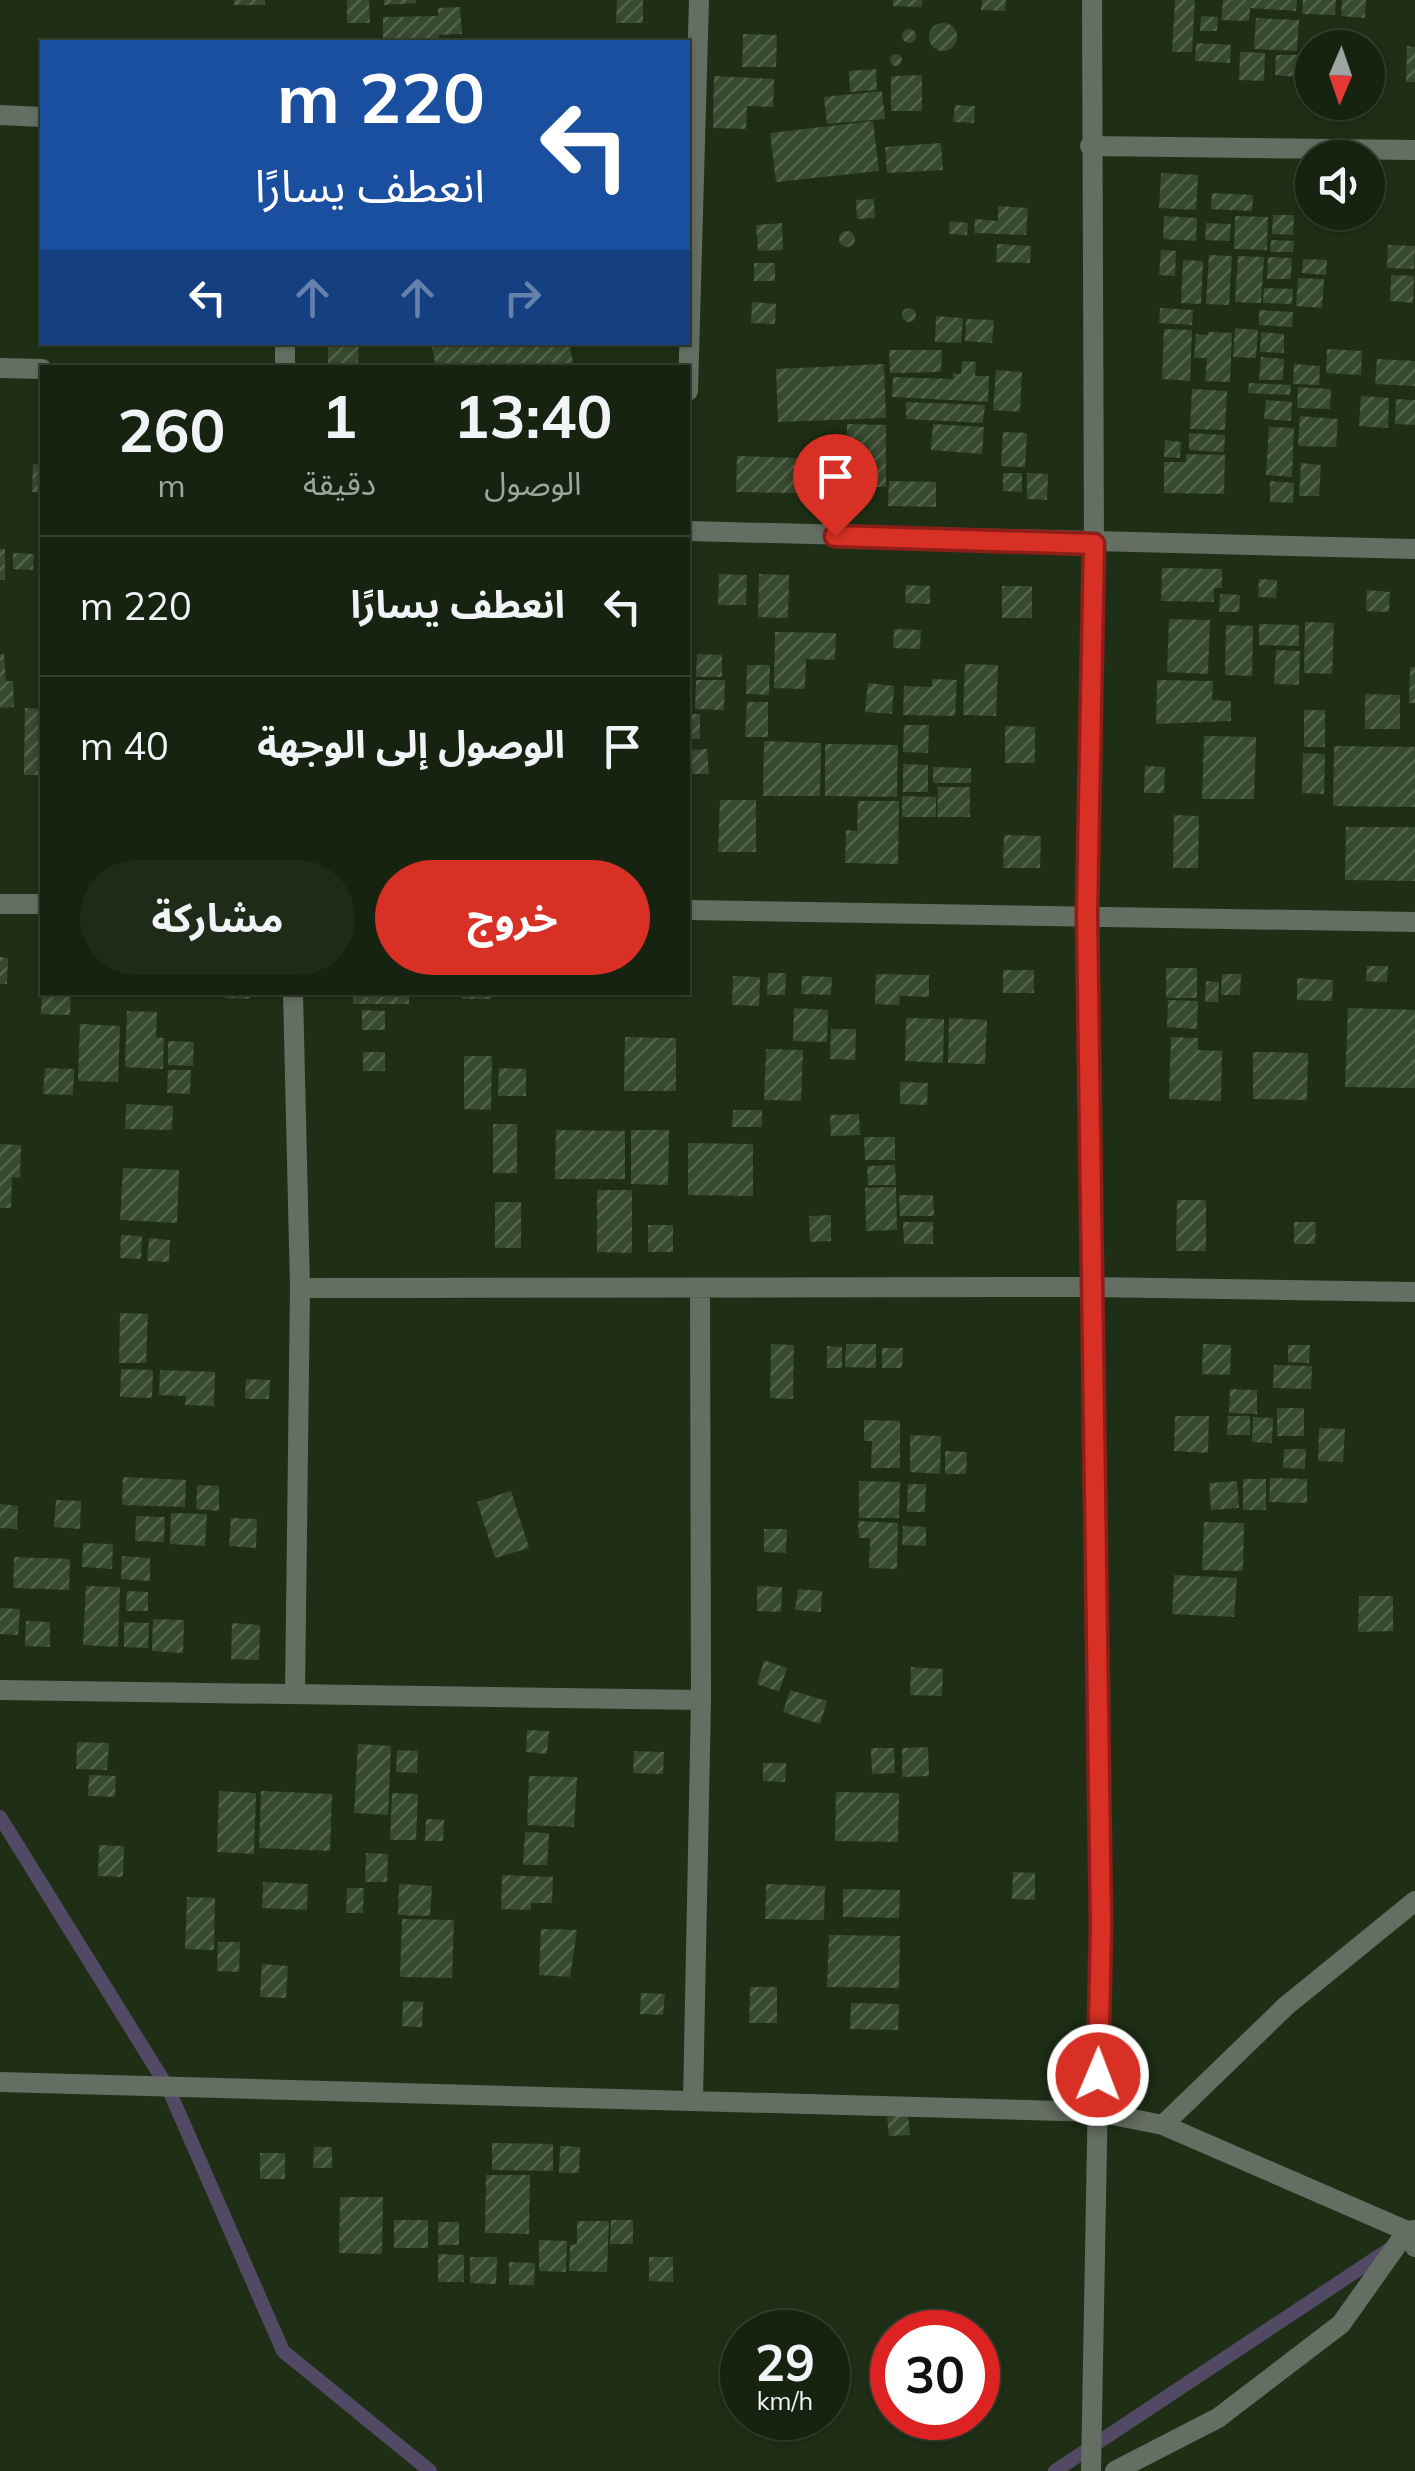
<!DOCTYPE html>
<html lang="ar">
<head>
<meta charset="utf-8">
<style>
  :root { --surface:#162310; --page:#1f2b19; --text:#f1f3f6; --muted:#9ea49f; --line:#354030; --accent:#d93025 }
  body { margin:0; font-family:Mulish,"Noto Sans Arabic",sans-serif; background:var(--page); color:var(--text); direction:rtl; height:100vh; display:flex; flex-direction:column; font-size:38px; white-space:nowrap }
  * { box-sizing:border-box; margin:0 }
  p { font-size:32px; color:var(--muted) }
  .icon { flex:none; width:55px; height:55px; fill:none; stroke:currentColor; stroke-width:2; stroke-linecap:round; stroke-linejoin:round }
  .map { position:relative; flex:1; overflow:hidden; direction:ltr }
  .sheet { position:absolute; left:40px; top:365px; width:650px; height:630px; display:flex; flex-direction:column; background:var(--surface); border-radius:0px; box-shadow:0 2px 8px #0004,0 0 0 2px var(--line); direction:rtl }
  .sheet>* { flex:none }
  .top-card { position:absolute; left:40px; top:40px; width:650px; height:305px; border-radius:0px; box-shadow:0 2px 8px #0004,0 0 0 2px var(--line); direction:rtl; background:#1a4fa0; color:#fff; overflow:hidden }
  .needle { width:65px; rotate:182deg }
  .fabs { position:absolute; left:1295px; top:30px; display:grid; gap:20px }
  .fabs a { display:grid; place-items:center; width:90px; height:90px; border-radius:50%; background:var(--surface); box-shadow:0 2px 8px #0004,0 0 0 2px var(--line); font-size:50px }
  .speed { position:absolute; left:720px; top:2310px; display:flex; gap:20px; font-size:50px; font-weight:700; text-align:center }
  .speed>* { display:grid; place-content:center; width:130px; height:130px; border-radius:50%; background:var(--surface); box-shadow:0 2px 8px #0004,0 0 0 2px var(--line); line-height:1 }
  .speed small { font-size:25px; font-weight:400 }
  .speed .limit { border:15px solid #d22; background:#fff; color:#111 }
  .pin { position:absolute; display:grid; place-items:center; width:85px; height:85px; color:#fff; margin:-102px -42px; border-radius:50% 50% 50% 0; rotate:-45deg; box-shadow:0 0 10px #0007 }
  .pin .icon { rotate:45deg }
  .me { position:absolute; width:110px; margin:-55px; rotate:1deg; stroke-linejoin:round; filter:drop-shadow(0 0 8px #0008) }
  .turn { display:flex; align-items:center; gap:35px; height:210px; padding:0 40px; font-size:45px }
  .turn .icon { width:130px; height:130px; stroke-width:2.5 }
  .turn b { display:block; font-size:70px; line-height:85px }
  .lanes { display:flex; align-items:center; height:95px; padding:0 40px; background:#0003; justify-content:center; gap:50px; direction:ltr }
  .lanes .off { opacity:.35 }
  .eta { display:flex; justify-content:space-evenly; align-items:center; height:170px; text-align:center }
  .eta b { font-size:60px; font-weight:700; line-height:70px }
  .button { display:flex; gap:20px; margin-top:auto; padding:20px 40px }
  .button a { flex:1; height:115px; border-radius:60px; background:var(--accent); color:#fff; font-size:40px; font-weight:700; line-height:115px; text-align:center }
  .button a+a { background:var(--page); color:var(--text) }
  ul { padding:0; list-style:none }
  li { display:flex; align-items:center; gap:30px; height:140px; padding:0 40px; border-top:2px solid var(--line) }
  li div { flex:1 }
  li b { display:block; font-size:38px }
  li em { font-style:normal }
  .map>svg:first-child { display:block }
</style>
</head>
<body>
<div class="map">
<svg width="1415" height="2471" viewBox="0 0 1415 2471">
  <defs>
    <pattern id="building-hatch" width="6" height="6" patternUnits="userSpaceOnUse" patternTransform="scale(2.5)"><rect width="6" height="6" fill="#37492f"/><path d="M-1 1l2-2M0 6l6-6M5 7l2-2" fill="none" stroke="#53634c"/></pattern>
  </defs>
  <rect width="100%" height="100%" fill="#1e2f16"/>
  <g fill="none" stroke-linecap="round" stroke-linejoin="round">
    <path stroke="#524964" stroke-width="14" d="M0 1817 168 2088 283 2351 430 2471
      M1055 2471 1388 2250"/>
  </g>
  <path fill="url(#building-hatch)" d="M234 0H265V5H234Z
    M347 0H369L370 23H347Z
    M384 0H416V3L384 5Z
    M617 0H643V23H616Z
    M893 0H922V7L893 6Z
    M982 0H1006L1005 11 981 10Z
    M1175 0H1195L1192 52H1172Z
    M1223 0H1297L1296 11 1250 8 1249 21 1221 20Z
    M1303 0H1336L1335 15 1302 14Z
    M1342 0H1366L1365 18 1341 16Z
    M460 7 462 34 438 35 441 42H383V17L438 16V8Z
    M1201 16 1218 17 1217 31H1200Z
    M1256 18 1299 20 1297 51 1254 49Z
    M929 37a14 14 0 1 1 28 0a14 14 0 1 1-28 0Z
    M902 36a7 7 0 1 1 14 0a7 7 0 1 1-14 0Z
    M743 34 777 35 776 67H742Z
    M1196 43 1231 45 1230 63 1195 61Z
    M1407 46 1415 47V82H1406Z
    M1240 52 1265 53 1264 81 1239 80Z
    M1303 52H1312V82L1301 81Z
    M890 60a6 6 0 1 1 12 0a6 6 0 1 1-12 0Z
    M1276 55H1300L1299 77 1275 75Z
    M876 69 877 90 850 92 849 71Z
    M922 75V111H891V76Z
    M714 76 774 79 773 107 747 106 746 129 713 128Z
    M882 91 885 119 827 124 824 97Z
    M955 105 975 106 974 123 953 122Z
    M873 121 879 171 776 182 770 133Z
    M941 143 943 170 887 173 885 147Z
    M1161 173 1198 175 1196 210 1159 208Z
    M1212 193 1253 195 1252 211 1211 209Z
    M874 199 875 218 857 219 856 200Z
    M998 206 1028 208 1026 235 974 233 975 219 998 221Z
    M1273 215H1294L1293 235 1272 234Z
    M1164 216 1197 218 1196 241 1163 239Z
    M1235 216 1268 217 1267 250 1234 249Z
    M950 221 968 223 967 235 949 234Z
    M782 223 783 250 758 251 756 225Z
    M1206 223 1231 224 1229 241 1205 240Z
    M839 239a8 8 0 1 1 16 0a8 8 0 1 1-16 0Z
    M1271 240 1294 241 1293 252H1270Z
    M997 244 1031 246 1030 263 996 262Z
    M1388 245 1415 246 1414 269 1387 268Z
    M1161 250 1176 251 1175 276 1159 275Z
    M1209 255 1232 256 1229 305 1206 304Z
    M1238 256 1264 257 1261 303 1235 302Z
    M1268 257 1292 258 1291 279H1267Z
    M1303 259 1327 260 1326 275 1302 273Z
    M1183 260 1203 261 1201 304 1181 303Z
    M754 263H775V281H754Z
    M1391 275 1414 276 1413 303 1390 301Z
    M1298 278 1324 279 1322 308 1296 306Z
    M1264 288 1293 289 1292 304 1263 303Z
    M752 302 776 304 775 324 751 323Z
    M902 315a7 7 0 1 1 14 0a7 7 0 1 1-14 0Z
    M1160 308 1193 310 1192 325 1159 323Z
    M1259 310 1293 312 1292 327 1259 325Z
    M936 316 963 318 961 343 935 342Z
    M966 319 994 320 992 343 965 341Z
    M1235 328 1258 330 1256 358 1233 357Z
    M1164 329 1192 330 1190 381 1162 379Z
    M1208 332 1232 333 1230 382 1205 381 1207 358H1194L1196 334 1208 335Z
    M1261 332 1284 334V353L1260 352Z
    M328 342H359L358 368H328Z
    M431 342H569L574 368H436Z
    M1327 349 1362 351 1361 375 1326 373Z
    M889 350H942L941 372 890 373Z
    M1261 357 1284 359 1283 380H1259Z
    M1377 359 1415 361V386L1375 384Z
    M962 361 976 362 975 376H989L988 402 892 397 893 377 953 379V373L961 374Z
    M884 364 886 418 778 422 776 369Z
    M1294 364 1320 366 1319 385 1293 384Z
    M996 370 1022 372 1020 412 993 410Z
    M1249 383 1291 385 1290 395 1248 393Z
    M1298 387 1331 389 1330 409 1297 408Z
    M1192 389 1227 391 1225 430 1190 429Z
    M1361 396 1389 398 1388 428 1359 426Z
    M1396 399 1415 400V425L1395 424Z
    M1266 400 1292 402 1291 421 1264 419Z
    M906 402 985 405 983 423 906 419Z
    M1300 416 1338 419 1336 447 1298 446Z
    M847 424 886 425V487H846Z
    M933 424 984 427 982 454 931 450Z
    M1269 427 1294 428 1292 477 1266 475Z
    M1003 432 1027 433 1025 467 1001 466Z
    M1189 433 1225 435 1224 452 1189 450Z
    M1165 440 1181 442 1180 458 1164 457Z
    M1186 454 1225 455 1224 494 1164 493V462H1186Z
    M737 456 799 458V493L736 492Z
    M1301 463 1321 465 1319 496H1299Z
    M33 464H42V493L32 492Z
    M1003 473H1022V492L1003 491Z
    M1027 473 1048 474 1047 500 1027 499Z
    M814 475 841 477 839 499 812 498Z
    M889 481 936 482V507L888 506Z
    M1270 481 1294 483 1293 503 1270 502Z
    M0 549H5V580H0Z
    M13 553 34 554 33 570 13 569Z
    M1162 568 1222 569V588H1214V602L1161 601Z
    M719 574 747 575 746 605H718Z
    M759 574 789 575 788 618 758 617Z
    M1259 579 1277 580 1276 598 1258 597Z
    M906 585 930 586V604L905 603Z
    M1002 586H1032V618H1002Z
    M1367 590 1390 592 1389 612 1366 611Z
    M1220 594 1240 595 1239 612H1219Z
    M1169 619 1210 620 1208 674 1167 672Z
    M1305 622 1334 623 1332 674 1304 673Z
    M1259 624 1299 625V646L1259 645Z
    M1226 625 1253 626 1252 676 1225 675Z
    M894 629 921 630 920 649 893 648Z
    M775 632 836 633 835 660 806 659 805 689 774 688Z
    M1276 650 1300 651 1299 685 1274 684Z
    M0 654H4L6 681H13L14 707 0 708Z
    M697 654 722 655V677H696Z
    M965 664 998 665 996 716 963 715Z
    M747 665H770L769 695 746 694Z
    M1410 667H1415V703H1409Z
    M932 679 957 680 955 716 903 715 904 686 932 687Z
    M696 680H725L724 710 695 709Z
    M1157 680 1213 681 1212 700 1231 701V721L1156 724Z
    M868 683 894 686 892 714 865 712Z
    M1365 694 1400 695V729H1365Z
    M747 702H768V737H745Z
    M25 708 42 709V775H24Z
    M1304 710H1325V747H1304Z
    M688 714H700V739H688Z
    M904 725H929L928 753 903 752Z
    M1005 726 1035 727V763H1005Z
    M1204 736 1256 737 1254 799H1202Z
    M764 741 821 743 820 796H763Z
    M825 744 898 745 897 797 825 796Z
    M1334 746 1415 747V807L1333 806Z
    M707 749 709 774H692L690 750Z
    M1303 753 1325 754 1324 794 1302 793Z
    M903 764 928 765V792H903Z
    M1145 766 1165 767 1164 793H1144Z
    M933 767 971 768V783H933Z
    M938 787H970V817H937Z
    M902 796 936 797V817H902Z
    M720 800H756V852H718Z
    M858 801H899L898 864 845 863 846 830 857 831Z
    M1174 815 1199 816 1198 868H1173Z
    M1346 827H1415V881L1345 880Z
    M1004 835 1041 836 1040 868H1003Z
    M0 957 8 958 7 984H0Z
    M1367 966H1388L1387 982 1366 981Z
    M1166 968H1197V998H1166Z
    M1003 970H1034V993H1003Z
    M768 973H786L785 995H767Z
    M876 974 929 975V997L900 996 899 1005 875 1004Z
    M1222 974H1241L1240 995H1221Z
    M733 976 760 977 759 1006 732 1005Z
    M802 976 832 977 831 995 801 994Z
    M1297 978 1333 980 1332 1001 1297 1000Z
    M1206 981 1219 982 1218 1002H1205Z
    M42 992 71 993 70 1015 41 1014Z
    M170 992H203V997L170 996Z
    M224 992H251L250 999 224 998Z
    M353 992H409V1004H353Z
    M462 992H492L491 999H462Z
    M1168 1000 1198 1001 1197 1029 1167 1027Z
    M794 1008 828 1010 827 1042 793 1041Z
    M1348 1008 1415 1010V1088L1345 1087Z
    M362 1010 385 1011V1030H362Z
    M127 1011 157 1012 156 1037 164 1038 163 1069 125 1067Z
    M906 1018 944 1019 943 1063 905 1061Z
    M949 1018 987 1020 985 1064 948 1063Z
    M80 1024 120 1026 118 1082 78 1081Z
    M831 1029H856L855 1060 830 1059Z
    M625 1037 676 1038V1091H624Z
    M1171 1037 1198 1038V1050L1222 1051 1221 1101 1169 1099Z
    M168 1041 194 1042 193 1066 168 1065Z
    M766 1049 803 1050 801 1101 764 1100Z
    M363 1052H385V1071H363Z
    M1253 1052 1308 1053 1307 1100 1253 1099Z
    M464 1056H492L491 1110 464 1109Z
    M45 1068 74 1069 73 1095 43 1094Z
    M499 1068 526 1069V1096H498Z
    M168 1070H191L190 1094 167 1093Z
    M900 1082 928 1083 927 1105 900 1104Z
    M126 1104 173 1106 172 1130 125 1129Z
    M733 1110H762V1127H732Z
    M859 1114 860 1135 831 1136 830 1115Z
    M493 1124H517V1173H493Z
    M556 1130 625 1131V1179H555Z
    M631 1130H669L668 1185 631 1184Z
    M864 1137H895V1160H865Z
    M688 1143 753 1144V1196L688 1195Z
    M0 1144 21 1145 20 1178 12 1177 11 1208H0Z
    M895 1165 896 1185H868L867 1166Z
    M123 1168 179 1170 177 1223 120 1220Z
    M896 1187 897 1230 866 1231 865 1188Z
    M597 1190H632V1253L597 1252Z
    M899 1195H933L934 1216H900Z
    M1177 1200H1206V1251H1176Z
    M495 1202H521V1248H495Z
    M831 1215V1241L810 1242 809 1216Z
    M903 1222H933V1244H904Z
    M1294 1222H1316L1315 1244H1294Z
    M648 1225H673V1252H648Z
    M121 1235 142 1236 141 1259 120 1258Z
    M149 1238 170 1240 169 1262 147 1261Z
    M120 1313 148 1314 146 1363H119Z
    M771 1344 794 1345 793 1399 770 1398Z
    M846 1344H876V1368L845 1367Z
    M1203 1344 1231 1345 1230 1375 1202 1374Z
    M1288 1345H1310L1309 1363 1288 1362Z
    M827 1346 842 1347V1368H827Z
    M882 1348H903L902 1368H882Z
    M1274 1365 1312 1366 1311 1389 1273 1388Z
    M121 1369 153 1370 152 1398 120 1397Z
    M160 1370 215 1372 214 1406 185 1405 186 1396 159 1395Z
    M246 1379 270 1380 269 1399H245Z
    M1230 1389 1257 1390V1414L1229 1413Z
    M1277 1408H1304V1436H1277Z
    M1175 1416H1209L1208 1453 1174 1451Z
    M1228 1416H1250V1435H1227Z
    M1253 1417 1273 1418 1272 1443 1252 1442Z
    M864 1420 900 1421V1468H871L872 1441H864Z
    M1319 1428 1345 1429 1343 1462 1318 1461Z
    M910 1435 941 1436 940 1474 910 1472Z
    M1284 1449H1306L1305 1469 1283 1468Z
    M945 1451 967 1452 966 1474H945Z
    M123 1477 186 1480 185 1507 122 1505Z
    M1270 1478 1307 1479V1503L1269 1502Z
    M1243 1479H1266V1510H1243Z
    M859 1481 900 1482 899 1518H859Z
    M1237 1481 1239 1508 1211 1510 1209 1483Z
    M908 1484H926L925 1512H907Z
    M197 1485 219 1486V1511L196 1509Z
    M511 1491 529 1548 495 1558 477 1502Z
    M56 1500 81 1501 80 1529 54 1527Z
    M0 1504 18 1506 17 1529 0 1528Z
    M171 1513 207 1514 205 1546 170 1544Z
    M136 1516 165 1517 164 1542 135 1541Z
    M231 1518 257 1519 256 1548 229 1546Z
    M858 1521 898 1523 897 1569 869 1568 870 1538H859Z
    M1204 1522 1244 1523 1243 1571 1202 1570Z
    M903 1526 926 1527V1546L902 1545Z
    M764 1529H787L786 1553 764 1552Z
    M83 1543 113 1544 112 1569 82 1567Z
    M122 1556 150 1558V1581L121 1579Z
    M14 1557 70 1559 69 1590 13 1588Z
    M1174 1575 1237 1578 1234 1617 1172 1614Z
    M86 1586 120 1587 118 1647 83 1645Z
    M757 1586 782 1587 781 1612 757 1611Z
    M798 1589 822 1591 821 1612 795 1610Z
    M127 1591 148 1592V1611H126Z
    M1359 1596H1393V1631L1358 1632Z
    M0 1608 20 1609 18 1635 0 1634Z
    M153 1619 184 1620 183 1653 152 1651Z
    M26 1621 50 1622V1647L25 1646Z
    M124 1622 149 1623 148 1648 124 1647Z
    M232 1623 260 1625 259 1660 231 1659Z
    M764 1660 787 1668 779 1692 757 1684Z
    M911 1667 943 1669 942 1696 910 1695Z
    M790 1690 827 1701 820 1724 783 1712Z
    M527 1730 549 1731 547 1754 526 1752Z
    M77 1742 109 1743 107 1770 76 1769Z
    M358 1744 391 1746 388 1815 354 1813Z
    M928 1747 929 1776 902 1777V1748Z
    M871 1748H894L895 1773 872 1774Z
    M397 1750 418 1751 417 1773 396 1772Z
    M634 1751 664 1752 663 1774 633 1773Z
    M763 1763H786L785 1782 763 1781Z
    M89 1775 116 1776 115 1797 88 1796Z
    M529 1776 577 1777 574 1827 527 1825Z
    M219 1791 256 1793 254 1854 217 1852Z
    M261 1791 332 1794 330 1851 259 1848Z
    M836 1792 899 1793 898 1842 835 1841Z
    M392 1793 418 1794 416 1840H390Z
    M426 1819 444 1820 443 1841H425Z
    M525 1832 549 1833 547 1865H523Z
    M99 1845 124 1846 123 1877 98 1876Z
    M366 1853 388 1854 387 1882H365Z
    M1013 1872 1035 1873V1900L1012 1899Z
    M502 1875 553 1877 552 1903H531V1910L501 1909Z
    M263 1882 308 1884 307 1910 262 1908Z
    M399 1884 432 1886 430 1916 398 1915Z
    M766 1884 825 1886 824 1920 765 1919Z
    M347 1888H364L363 1913H346Z
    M843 1889 900 1890 899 1918 843 1917Z
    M187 1897 215 1898 214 1950 185 1949Z
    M402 1919 454 1920 452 1978 400 1977Z
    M541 1929 577 1930 570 1977 539 1975Z
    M829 1935 900 1936 899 1988 827 1987Z
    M218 1942H240L239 1972 217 1971Z
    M262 1964 288 1966 286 1998 260 1997Z
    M750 1987H777V2023H749Z
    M641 1993 665 1994 663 2015 640 2014Z
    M403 2001 423 2002 422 2027 402 2026Z
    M851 2003 899 2004 898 2030 850 2029Z
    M908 2115 910 2135 889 2136 887 2117Z
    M492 2143 553 2144V2171L492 2170Z
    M560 2146 580 2147 579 2173H559Z
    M314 2147H332V2168H313Z
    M260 2153H285V2179H260Z
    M486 2175H530L529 2234 485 2233Z
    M340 2197H383L382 2254 339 2253Z
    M394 2220H428V2248H394Z
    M611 2220H633V2244H610Z
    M577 2221H609L607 2272 569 2271 570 2245 577 2244Z
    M438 2222H459V2245H438Z
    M539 2240 567 2241 566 2272 539 2271Z
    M438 2254 464 2255V2282H438Z
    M470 2257H497L496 2284 470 2283Z
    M649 2257H673V2282L649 2281Z
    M509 2262 535 2263 534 2285H509Z"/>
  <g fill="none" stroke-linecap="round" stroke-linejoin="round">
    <path stroke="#656e62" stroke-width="20" d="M0 115 42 117
      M1090 146 1415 150
      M285 342V368
      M0 368 42 369
      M688 391 699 0
      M688 531 1415 549
      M0 904H42
      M688 910 1415 922
      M293 992 300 1288 295 1694
      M300 1288 1091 1287 1415 1292
      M0 1690 701 1700
      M0 2082 1097 2112 1163 2125 1407 2231 1415 2247
      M693 2101 701 1700 700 1288
      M1163 2125 1286 2006 1415 1901
      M1091 2471 1101 1926 1087 913 1094 545 1092 0
      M1115 2471 1218 2418 1341 2324 1407 2231 1415 2230"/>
  </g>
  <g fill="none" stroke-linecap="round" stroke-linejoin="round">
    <defs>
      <path id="route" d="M835 536 1094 544 1087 913 1101 1926 1098 2075"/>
    </defs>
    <use href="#route" stroke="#8d1f18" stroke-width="25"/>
    <use href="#route" stroke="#d93025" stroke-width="18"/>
  </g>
</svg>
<div class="fabs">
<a><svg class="needle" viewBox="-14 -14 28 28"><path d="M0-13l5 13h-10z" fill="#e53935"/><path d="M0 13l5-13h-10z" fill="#9ea49f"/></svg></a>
<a><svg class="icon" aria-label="sound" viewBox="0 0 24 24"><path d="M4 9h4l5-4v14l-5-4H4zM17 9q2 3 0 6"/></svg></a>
</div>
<div class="speed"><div>29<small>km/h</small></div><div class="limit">30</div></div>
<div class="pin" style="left:835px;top:536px;background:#d93025"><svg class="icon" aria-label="arrive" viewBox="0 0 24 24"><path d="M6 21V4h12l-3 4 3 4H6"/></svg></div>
<svg class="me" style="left:1098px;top:2075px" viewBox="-20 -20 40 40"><circle r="17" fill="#d93025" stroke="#fff" stroke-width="3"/><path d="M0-11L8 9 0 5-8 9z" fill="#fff"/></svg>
<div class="top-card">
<div class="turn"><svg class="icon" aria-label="left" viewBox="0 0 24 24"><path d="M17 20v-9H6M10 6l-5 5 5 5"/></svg><div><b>220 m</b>انعطف يسارًا</div></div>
<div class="lanes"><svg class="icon" aria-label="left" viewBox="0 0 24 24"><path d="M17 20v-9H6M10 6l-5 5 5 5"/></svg><svg class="icon off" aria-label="ahead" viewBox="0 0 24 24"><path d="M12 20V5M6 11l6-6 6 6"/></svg><svg class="icon off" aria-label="ahead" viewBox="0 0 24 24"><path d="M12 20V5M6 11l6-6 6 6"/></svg><svg class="icon off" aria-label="right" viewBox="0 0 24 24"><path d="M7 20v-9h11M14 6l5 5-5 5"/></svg></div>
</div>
<section class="sheet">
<div class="eta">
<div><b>13:40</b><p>الوصول</p></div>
<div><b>1</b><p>دقيقة</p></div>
<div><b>260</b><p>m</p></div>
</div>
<ul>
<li><svg class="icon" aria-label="left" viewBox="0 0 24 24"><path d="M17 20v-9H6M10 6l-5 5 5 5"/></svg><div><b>انعطف يسارًا</b></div><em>220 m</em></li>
<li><svg class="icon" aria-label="arrive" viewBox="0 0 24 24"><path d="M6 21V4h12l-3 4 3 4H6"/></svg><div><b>الوصول إلى الوجهة</b></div><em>40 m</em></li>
</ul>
<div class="button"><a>خروج</a><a>مشاركة</a></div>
</section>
</div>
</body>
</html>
